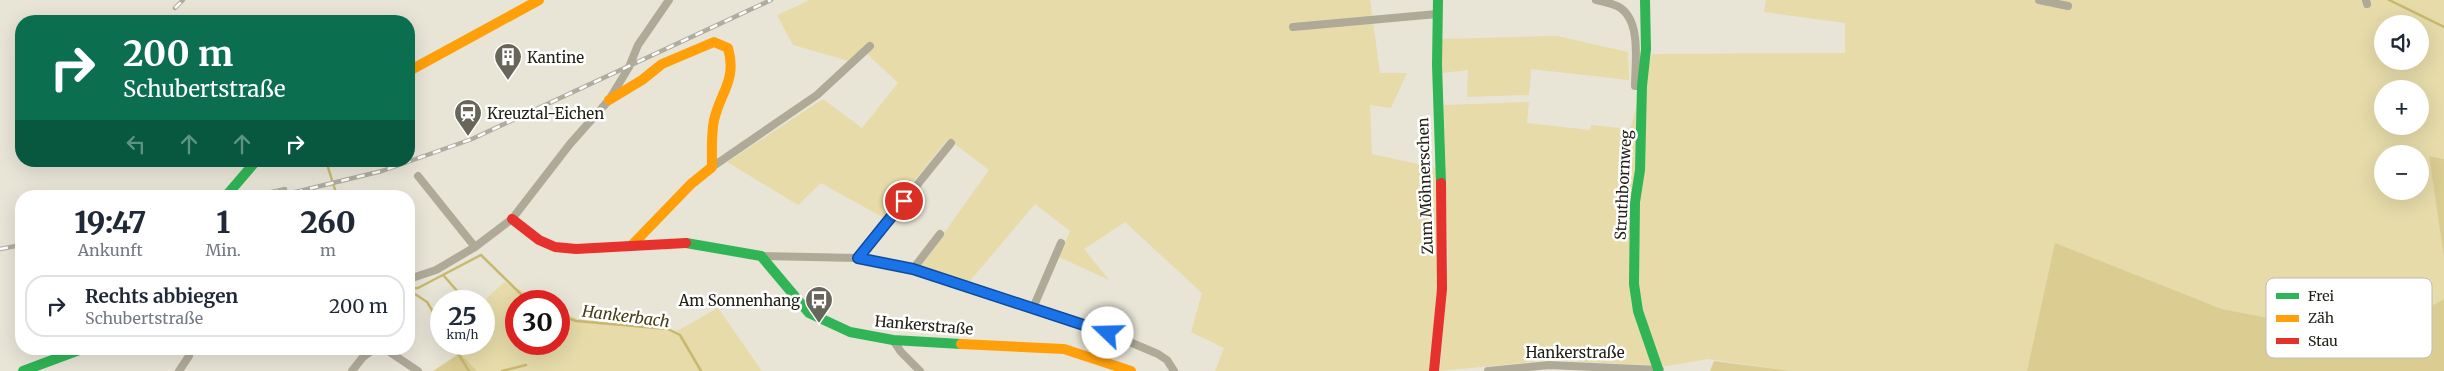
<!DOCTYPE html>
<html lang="de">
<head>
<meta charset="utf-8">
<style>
  :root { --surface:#fff; --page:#f6f6f7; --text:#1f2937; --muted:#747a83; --line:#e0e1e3 }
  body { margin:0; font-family:Merriweather,serif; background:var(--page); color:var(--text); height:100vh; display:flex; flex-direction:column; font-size:19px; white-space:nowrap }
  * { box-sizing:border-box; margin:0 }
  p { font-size:16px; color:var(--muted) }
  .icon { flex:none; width:28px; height:28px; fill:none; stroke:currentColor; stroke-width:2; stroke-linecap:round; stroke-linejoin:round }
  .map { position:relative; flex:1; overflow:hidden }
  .drawer { position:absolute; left:15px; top:190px; width:400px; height:165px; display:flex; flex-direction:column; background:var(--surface); border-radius:20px; box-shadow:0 5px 20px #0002 }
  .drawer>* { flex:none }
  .top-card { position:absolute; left:15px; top:15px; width:400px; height:152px; border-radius:20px; box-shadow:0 5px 20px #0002; background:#0b6e4f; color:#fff; overflow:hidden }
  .buttons { position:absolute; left:2374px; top:15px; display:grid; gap:10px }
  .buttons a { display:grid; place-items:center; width:55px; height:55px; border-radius:50%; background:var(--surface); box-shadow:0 5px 20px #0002; font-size:25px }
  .speed { position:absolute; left:430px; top:290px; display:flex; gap:10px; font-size:25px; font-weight:700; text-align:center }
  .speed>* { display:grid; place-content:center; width:65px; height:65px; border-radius:50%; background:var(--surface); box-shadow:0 5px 20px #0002; line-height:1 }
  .speed small { font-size:12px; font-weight:400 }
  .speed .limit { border:8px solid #d22; background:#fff; color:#111 }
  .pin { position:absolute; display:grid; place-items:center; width:42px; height:42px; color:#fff; margin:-21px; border:2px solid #fff; border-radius:50%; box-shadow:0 1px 5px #0007 }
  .me { position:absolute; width:55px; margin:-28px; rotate:291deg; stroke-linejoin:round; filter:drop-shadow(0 0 4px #0008) }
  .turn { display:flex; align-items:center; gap:18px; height:105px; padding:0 25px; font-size:22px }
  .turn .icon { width:65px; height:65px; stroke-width:2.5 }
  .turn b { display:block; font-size:35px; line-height:42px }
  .lanes { display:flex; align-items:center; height:48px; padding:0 25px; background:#0003; justify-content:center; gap:25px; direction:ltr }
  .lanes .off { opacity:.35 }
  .eta { display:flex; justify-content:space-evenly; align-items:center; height:85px; text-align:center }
  .eta b { font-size:30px; font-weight:800; line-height:35px }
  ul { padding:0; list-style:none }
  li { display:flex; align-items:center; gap:15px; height:62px; margin:0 10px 8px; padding:0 15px; border:2px solid var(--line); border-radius:20px }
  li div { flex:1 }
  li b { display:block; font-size:19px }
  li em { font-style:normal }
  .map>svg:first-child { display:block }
</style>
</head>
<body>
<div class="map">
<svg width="2444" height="371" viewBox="0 0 2444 371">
  <rect width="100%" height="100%" fill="#e8e5d7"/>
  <path fill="#e6dba9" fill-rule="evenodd" d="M810 0H1370L1380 73H1407L1391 108 1370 105 1372 154 1436 168 1439 262 1431 358 1433 371H1215L1224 348 1191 332 1202 293 1125 222 1084 249 1109 280 1059 257 1070 231 1035 204 969 282 920 267 989 170 948 139 884 218 821 183 798 205 727 162 823 99 862 128 898 83 862 49 849 61 793 45 777 15Z
    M1766 0H2444V159L2429 156 2444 258V299L2423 310 2378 320 2310 326 2222 309 2056 244 2027 371H1791L1708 359 1667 366 1550 360 1440 371 1448 263 1444 105 1529 102 1527 123 1590 130 1591 125 1630 129 1652 54 1845 53V23L1764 12ZM2382 24H2420V61H2382ZM2382 89H2420V126H2382ZM2382 154H2420V191H2382Z
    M1557 36 1628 52 1629 80 1531 69 1529 95 1467 97 1468 70 1442 73 1440 39Z
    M504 282 542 301H516V344H559V310L577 319 677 331 718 308 762 371H477L460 353 472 344H484V336L488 332 484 326V301Z"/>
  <path fill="#dbcd91" d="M2429 156 2444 159V258Z
    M2055 243 2222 309 2310 326 2378 320 2423 310 2444 299V371H2027Z
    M460 353 477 371H433Z
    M1714 361 1791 371H1710Z"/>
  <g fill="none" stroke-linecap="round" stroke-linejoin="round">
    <path stroke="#c8b96f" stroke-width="2.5" d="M2389 0 2444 27
      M326 161 337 196
      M444 276 466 301
      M409 289 418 288 481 255 528 301
      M409 290 427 302 441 325
      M559 315 576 321 668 329 680 335 701 371
      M452 344 469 371
      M502 371 526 365"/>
    <path stroke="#afaa98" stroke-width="8" d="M1596 0C1603 2 1612 3 1619 7 1642 21 1635 63 1635 86H1642
      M2039 0 2068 6
      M2366 0 2367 4
      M1293 27 1437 14
      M712 167 817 95 870 46
      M418 176 475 247
      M761 256 858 258 913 269 1092 326 1158 354 1167 360 1174 371
      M858 258 951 143
      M913 269 940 234
      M409 279 436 270 475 247 512 219 570 144 609 100 629 67 638 45 669 0
      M1033 308 1061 243
      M893 340 901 352 920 371
      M123 349H129
      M385 349 418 371
      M179 371 189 356V349
      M352 371 363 357 374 349
      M1488 371 1549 365 1660 370"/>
    <path stroke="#30b455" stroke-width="10" d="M1438 0 1437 65 1441 183
      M1645 0 1646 49 1642 86 1640 170 1635 202 1634 284 1638 311 1658 369
      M226 196 256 161
      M686 243 761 256 809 313 850 332 893 340 961 344
      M23 371 82 349"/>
    <path stroke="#ff9f0a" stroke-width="10" d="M409 71 539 0
      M609 100 642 80 662 64 714 42 728 48C737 80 721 91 714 120 711 135 712 151 712 167L691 184 631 246
      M961 344 1064 349 1131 371"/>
    <path stroke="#e5322d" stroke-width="10" d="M512 219 539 240 555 247 576 249 686 243
      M1434 371 1442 289 1441 183"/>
    <defs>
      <path id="rail" d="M175 8 183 0
        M254 196 285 189
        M279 196 382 171 472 139 771 0
        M0 249 21 245"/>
    </defs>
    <use href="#rail" stroke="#b0ad9e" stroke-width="4.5"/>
    <use href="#rail" stroke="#fff" stroke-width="2.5" stroke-dasharray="8" stroke-linecap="butt"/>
  </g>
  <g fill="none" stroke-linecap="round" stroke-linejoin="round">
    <defs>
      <path id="route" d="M904 201 858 258 913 269 1108 333"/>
    </defs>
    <use href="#route" stroke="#114b97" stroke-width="12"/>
    <use href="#route" stroke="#1a73e8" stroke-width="9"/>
  </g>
  <defs>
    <symbol id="building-pin" viewBox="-11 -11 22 30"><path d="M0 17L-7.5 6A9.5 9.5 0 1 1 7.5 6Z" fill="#68665a" stroke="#fff"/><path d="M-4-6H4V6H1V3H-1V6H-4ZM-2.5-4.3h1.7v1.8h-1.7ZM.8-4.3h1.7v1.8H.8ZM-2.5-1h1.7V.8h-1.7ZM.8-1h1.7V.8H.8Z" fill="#fff"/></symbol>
    <symbol id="station-pin" viewBox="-11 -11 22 30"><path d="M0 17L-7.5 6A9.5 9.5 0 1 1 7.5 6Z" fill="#68665a" stroke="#fff"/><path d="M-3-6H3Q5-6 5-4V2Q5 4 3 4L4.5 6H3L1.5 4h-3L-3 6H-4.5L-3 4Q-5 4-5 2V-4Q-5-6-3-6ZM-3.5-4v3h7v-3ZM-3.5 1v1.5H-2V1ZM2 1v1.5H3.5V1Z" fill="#fff"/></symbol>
    <symbol id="bus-pin" viewBox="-11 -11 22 30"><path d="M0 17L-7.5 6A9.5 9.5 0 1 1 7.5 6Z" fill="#68665a" stroke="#fff"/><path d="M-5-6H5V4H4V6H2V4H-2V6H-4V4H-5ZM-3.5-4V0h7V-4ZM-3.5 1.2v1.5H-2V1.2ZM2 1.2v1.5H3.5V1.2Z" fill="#fff"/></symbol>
  </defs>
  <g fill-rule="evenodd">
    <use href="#building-pin" x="492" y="41" width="32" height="43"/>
    <use href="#station-pin" x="452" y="97" width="32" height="43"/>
    <use href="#bus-pin" x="803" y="284" width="32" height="43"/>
  </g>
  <g text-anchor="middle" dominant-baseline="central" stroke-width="5" stroke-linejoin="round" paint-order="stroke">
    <g font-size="15" fill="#232117" stroke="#fff" text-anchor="start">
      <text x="527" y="57">Kantine</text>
      <text x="487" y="113">Kreuztal-Eichen</text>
      <text x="800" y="300" text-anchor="end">Am Sonnenhang</text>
    </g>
    <g font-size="15" fill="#232117" stroke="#fff">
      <text transform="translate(1623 185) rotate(-87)">Struthbornweg</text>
      <text transform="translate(1425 186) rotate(-92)">Zum Möhnerschen</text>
      <text transform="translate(924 325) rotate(5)">Hankerstraße</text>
      <text x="1575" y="352">Hankerstraße</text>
    </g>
    <g font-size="16" font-style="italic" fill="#453c12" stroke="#fff">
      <text transform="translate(626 316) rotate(7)">Hankerbach</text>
    </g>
  </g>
  <rect x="2266" y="278" width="166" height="80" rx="8" fill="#fff" stroke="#bdbcb9" stroke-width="1"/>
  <rect x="2276" y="293" width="23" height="6" fill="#30b455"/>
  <rect x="2276" y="315" width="23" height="7" fill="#ff9f0a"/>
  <rect x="2276" y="338" width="23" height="6" fill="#e5322d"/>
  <g font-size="14" fill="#232117">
    <text x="2308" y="301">Frei</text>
    <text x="2308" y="323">Zäh</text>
    <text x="2308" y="346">Stau</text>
  </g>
</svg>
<div class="buttons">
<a><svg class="icon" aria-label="sound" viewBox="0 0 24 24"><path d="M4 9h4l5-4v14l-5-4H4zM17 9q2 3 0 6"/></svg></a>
<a>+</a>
<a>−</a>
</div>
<div class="speed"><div>25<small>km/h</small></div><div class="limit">30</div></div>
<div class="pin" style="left:904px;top:201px;background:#d93025"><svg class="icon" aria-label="arrive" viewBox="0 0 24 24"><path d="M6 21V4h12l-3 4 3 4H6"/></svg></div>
<svg class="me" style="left:1108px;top:333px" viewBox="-20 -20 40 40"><circle r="19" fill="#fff"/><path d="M0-13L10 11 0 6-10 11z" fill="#1a73e8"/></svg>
<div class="top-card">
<div class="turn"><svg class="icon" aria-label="right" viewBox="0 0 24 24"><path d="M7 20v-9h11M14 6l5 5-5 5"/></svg><div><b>200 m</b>Schubertstraße</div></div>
<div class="lanes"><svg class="icon off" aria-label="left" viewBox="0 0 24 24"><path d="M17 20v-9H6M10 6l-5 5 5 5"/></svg><svg class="icon off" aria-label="ahead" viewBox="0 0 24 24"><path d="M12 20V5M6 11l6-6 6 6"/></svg><svg class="icon off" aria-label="ahead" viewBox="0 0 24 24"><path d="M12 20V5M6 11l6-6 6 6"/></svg><svg class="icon" aria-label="right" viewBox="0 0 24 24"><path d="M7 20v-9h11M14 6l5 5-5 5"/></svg></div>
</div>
<section class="drawer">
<div class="eta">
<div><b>19:47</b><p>Ankunft</p></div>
<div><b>1</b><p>Min.</p></div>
<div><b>260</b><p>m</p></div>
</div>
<ul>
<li><svg class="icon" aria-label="right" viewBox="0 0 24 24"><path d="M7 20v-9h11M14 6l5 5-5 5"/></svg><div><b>Rechts abbiegen</b><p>Schubertstraße</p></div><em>200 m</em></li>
</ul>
</section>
</div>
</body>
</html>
